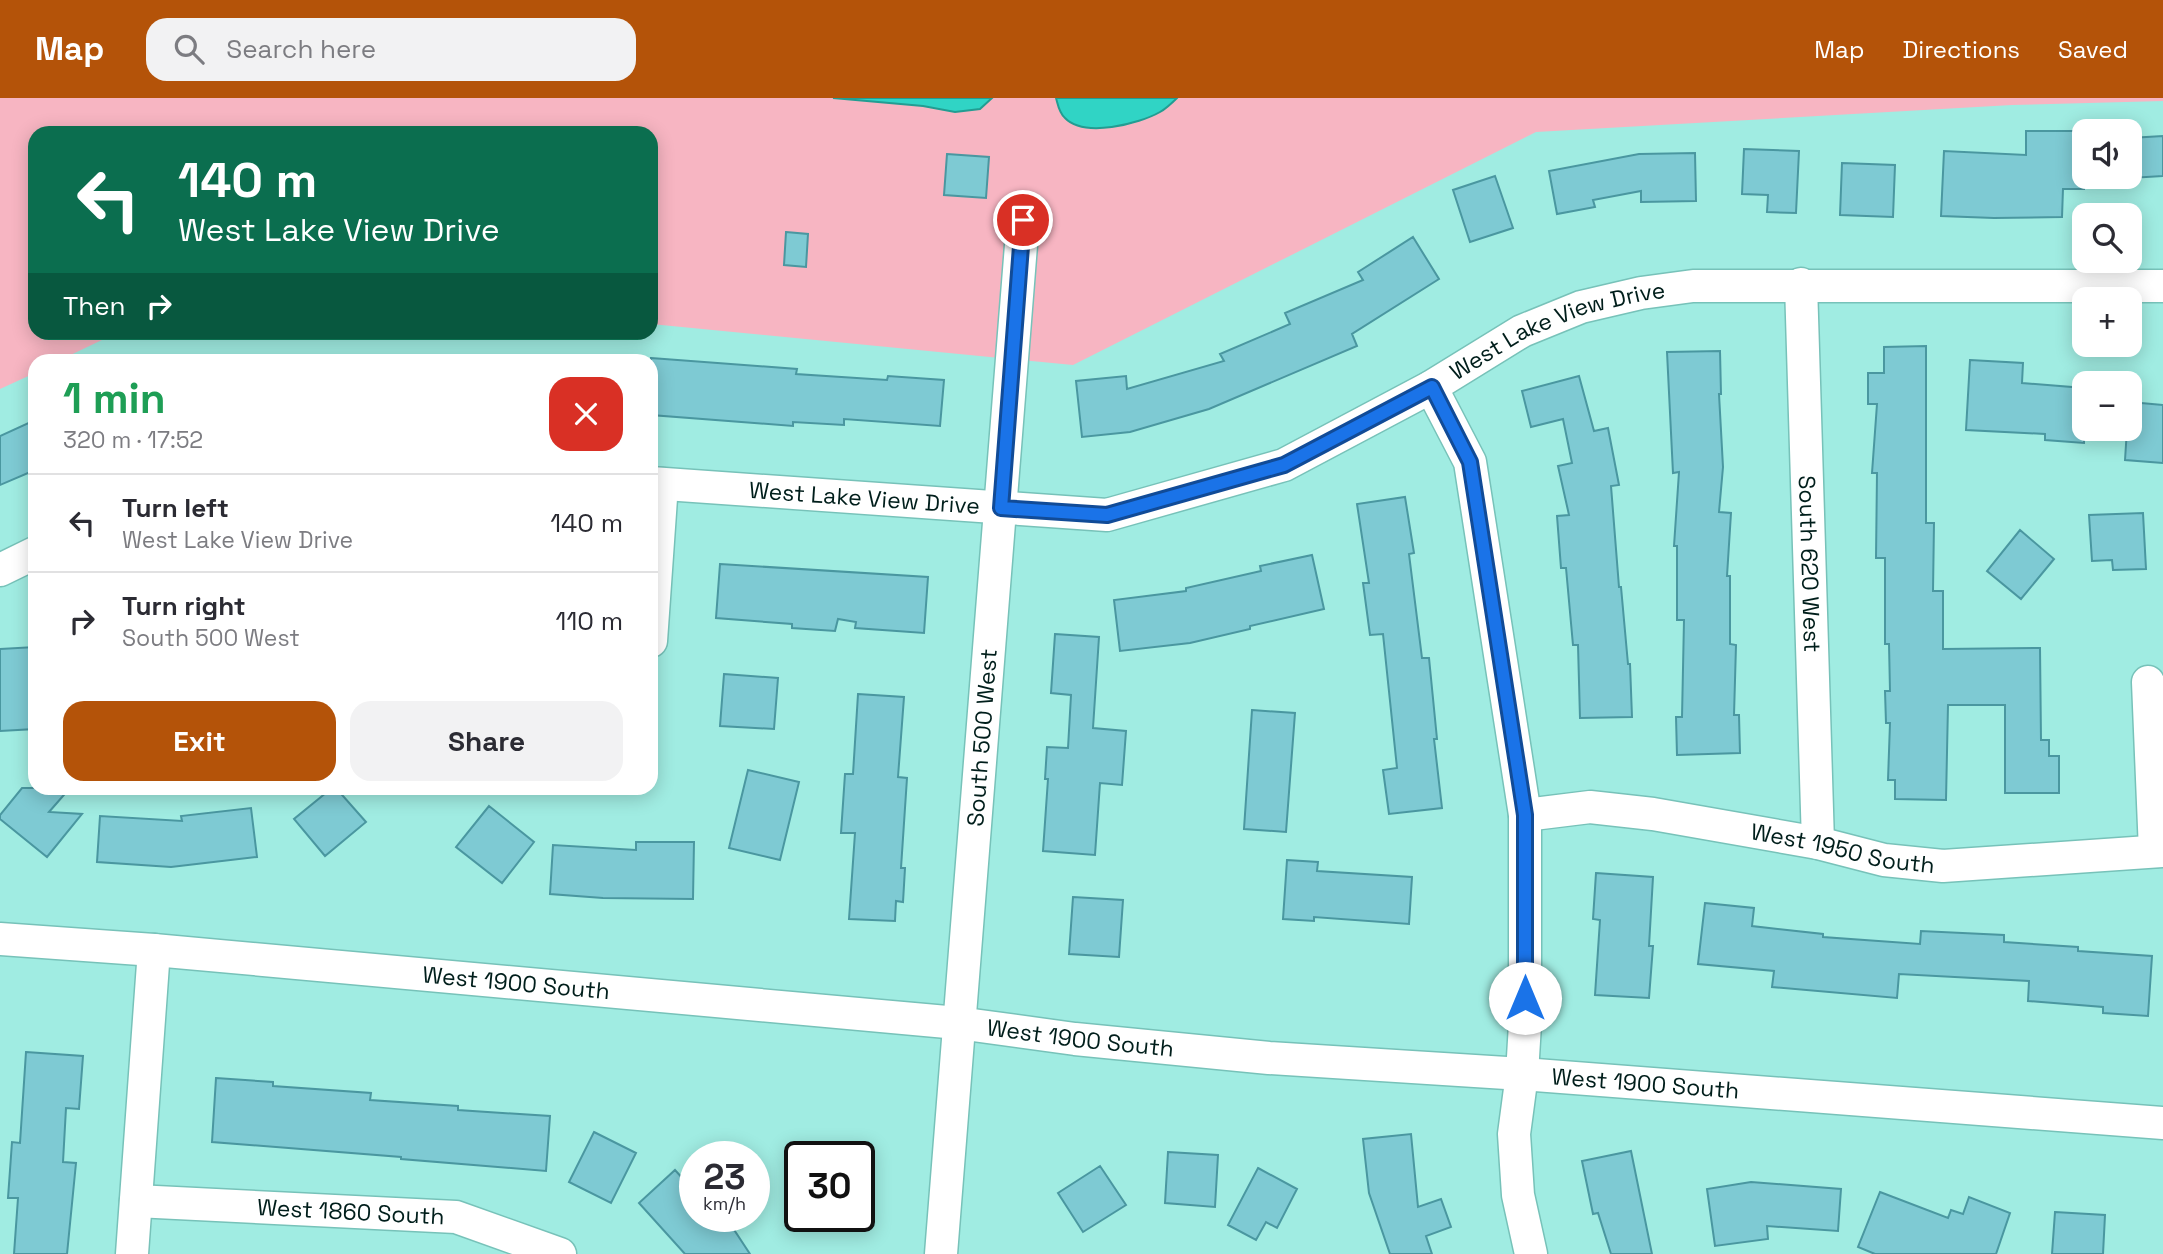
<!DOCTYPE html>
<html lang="en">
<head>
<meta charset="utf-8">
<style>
  :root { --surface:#fff; --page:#f2f2f3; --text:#2b2b33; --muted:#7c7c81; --line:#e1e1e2; --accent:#b45309 }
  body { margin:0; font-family:"Space Grotesk",sans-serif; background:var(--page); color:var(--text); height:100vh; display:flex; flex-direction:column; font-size:26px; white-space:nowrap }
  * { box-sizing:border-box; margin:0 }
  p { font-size:23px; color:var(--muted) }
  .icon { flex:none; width:38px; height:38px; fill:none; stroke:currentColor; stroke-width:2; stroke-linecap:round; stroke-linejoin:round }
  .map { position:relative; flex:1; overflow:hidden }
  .panel { position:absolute; left:28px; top:256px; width:630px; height:441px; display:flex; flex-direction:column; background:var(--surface); border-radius:21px; box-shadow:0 4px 18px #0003 }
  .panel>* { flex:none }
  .guide { position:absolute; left:28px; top:28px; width:630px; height:214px; border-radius:21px; box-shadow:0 4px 18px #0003; background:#0b6e4f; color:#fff; overflow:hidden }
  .controls { position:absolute; left:2072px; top:21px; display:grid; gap:14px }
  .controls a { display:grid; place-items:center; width:70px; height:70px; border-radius:14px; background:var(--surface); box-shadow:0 4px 18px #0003; font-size:35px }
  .speed { position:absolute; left:679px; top:1043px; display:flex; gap:14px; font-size:35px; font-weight:700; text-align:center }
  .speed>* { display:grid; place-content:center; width:91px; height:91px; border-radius:50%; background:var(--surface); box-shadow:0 4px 18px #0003; line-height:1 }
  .speed small { font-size:18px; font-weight:400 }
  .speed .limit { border:4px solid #111; border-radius:10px; background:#fff; color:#111 }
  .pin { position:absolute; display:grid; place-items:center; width:60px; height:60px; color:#fff; margin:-30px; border:4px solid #fff; border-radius:50%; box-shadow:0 2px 7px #0007 }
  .me { position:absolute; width:77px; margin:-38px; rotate:0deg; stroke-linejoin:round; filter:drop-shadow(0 0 5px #0008) }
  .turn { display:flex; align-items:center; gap:24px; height:147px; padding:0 35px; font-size:32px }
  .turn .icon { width:91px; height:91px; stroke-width:2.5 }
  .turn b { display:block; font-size:49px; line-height:60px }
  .then { display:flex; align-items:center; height:66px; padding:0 35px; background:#0003; gap:14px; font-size:26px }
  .round { display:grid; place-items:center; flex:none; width:74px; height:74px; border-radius:21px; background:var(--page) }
  .headline { display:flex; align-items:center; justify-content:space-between; height:119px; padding:0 35px }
  h1 { font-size:42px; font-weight:700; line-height:52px; color:#1e9e55 }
  .cta { display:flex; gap:14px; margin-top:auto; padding:14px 35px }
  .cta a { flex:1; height:80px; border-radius:21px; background:var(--accent); color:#fff; font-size:28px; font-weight:700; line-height:80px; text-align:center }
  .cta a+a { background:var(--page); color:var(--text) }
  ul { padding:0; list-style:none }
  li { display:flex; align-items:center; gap:21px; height:98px; padding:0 35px; border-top:2px solid var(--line) }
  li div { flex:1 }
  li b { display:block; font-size:26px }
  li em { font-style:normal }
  header { display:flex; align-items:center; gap:42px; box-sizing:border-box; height:98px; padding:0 35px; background:var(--accent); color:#fff }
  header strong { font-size:33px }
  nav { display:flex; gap:38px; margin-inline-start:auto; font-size:24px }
  .search { width:490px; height:63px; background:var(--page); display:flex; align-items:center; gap:18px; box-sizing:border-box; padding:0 24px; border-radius:21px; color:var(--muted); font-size:26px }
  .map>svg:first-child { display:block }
</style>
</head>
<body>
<header>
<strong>Map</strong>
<div class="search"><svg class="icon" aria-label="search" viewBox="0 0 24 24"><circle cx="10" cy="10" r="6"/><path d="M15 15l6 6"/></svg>Search here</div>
<nav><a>Map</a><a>Directions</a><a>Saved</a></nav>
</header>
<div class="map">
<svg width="2163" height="1156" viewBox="0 0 2163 1156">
  <rect width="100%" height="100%" fill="#a0ece2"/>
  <path fill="#f7b5c2" d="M0 0H2163V3L2012 7 1536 34 1073 267 651 226V35H35V234L179 235 102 242 60 262H35V275L0 291Z"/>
  <path fill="#30d4c5" stroke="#229d92" stroke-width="2" d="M833 0H992L980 11 955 14 923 8Z
    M1056 0H1177C1172 5 1167 10 1160 14 1139 26 1084 40 1065 20 1059 15 1058 7 1056 0Z"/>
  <path fill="#7ecad3" stroke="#4a97a0" stroke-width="2" d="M2026 33H2084V91H2063L2062 119 1994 120 1941 118 1944 53 2026 57Z
    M2163 38V78L2130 80V40Z
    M1744 51 1799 53 1796 115 1767 114 1768 97 1742 96Z
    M1695 55 1696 103 1641 104V93L1593 102 1595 109 1557 116 1549 73 1639 56Z
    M947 56 989 59 986 100 944 97Z
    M1842 65 1895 67 1893 119 1840 117Z
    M1495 78 1513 130 1470 144 1453 92Z
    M786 134 808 136 806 169 784 167Z
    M1413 139 1439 181 1352 236 1357 248 1209 311 1130 334 1082 339 1076 283 1126 278 1127 291 1224 263 1220 256 1290 226 1285 215 1363 182 1358 174Z
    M1926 248V425H1934L1933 493H1943V551L2040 550 2041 642H2049V658H2059V695H2005V607H1948L1946 702 1895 701V682H1888L1890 625H1886L1885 593H1890L1889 546H1885V460H1876L1877 375H1872L1877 306H1868V275H1884V249Z
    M1720 253 1721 296H1719L1723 369 1719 414 1731 415 1727 478H1730V546L1736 547 1734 617H1739L1740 655 1677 657 1676 619H1682L1684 522H1677V448H1674L1679 374 1673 375 1667 254Z
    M651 260 797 271 796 276 887 282 888 278 944 282 940 328 844 321V327L793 324V328L651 317Z
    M1970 262 2023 265 2022 285 2084 290V345L2045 342V336L1966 332Z
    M1579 278 1594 333 1608 330 1619 387 1611 388 1619 489H1621L1628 566H1630L1632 619 1580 620 1578 547H1573L1566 470H1561L1557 418 1569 417 1558 368 1572 365 1563 321 1531 329 1522 293Z
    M2130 304 2163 307V365L2125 362 2127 331H2130Z
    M35 322V372L0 387V338Z
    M1405 399 1414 455 1409 456 1422 560H1429L1437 641H1434L1442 710 1389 716 1383 672 1397 670 1383 536 1370 537 1363 485H1369L1357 406Z
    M2143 415 2146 471 2113 472 2112 462 2092 463 2089 417Z
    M2020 432 2054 461 2021 501 1987 473Z
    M1312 457 1324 511 1250 528V531L1190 545 1120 553 1114 502 1186 493V490L1261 473 1260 468Z
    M720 466 928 479 924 535 855 530 856 524 838 521 835 533 792 530V526L716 520Z
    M1055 536 1099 539 1093 630 1126 633 1122 687 1100 685 1095 757 1043 753 1048 681H1045L1047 649 1068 650 1071 597 1051 595Z
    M35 549V631L0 633V551Z
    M724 576 778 580 774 631 720 628Z
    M858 596 904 599 898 679 907 680 901 770H905L903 804 896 803 895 823 849 821 855 735H841L845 676H853Z
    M1252 612 1295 615 1286 734 1244 731Z
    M748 672 799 684 780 762 729 750Z
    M22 690H70L49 714 82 716 47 759 0 721V717Z
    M332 690H336L366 724 325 758 294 721Z
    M489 708 534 744 502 785 456 749Z
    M251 710 257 759 171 769 97 764 100 718 182 723 181 718Z
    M636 744H694L693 801 603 800 550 796 553 747 636 752Z
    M1287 762 1318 764 1317 773 1412 779 1409 826 1314 819V823L1283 821Z
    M1596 775 1653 779 1649 848H1653L1649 900 1595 897 1600 822 1593 821Z
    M1073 799 1123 802 1119 859 1069 856Z
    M1705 805 1754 810 1752 828 1823 836V839L1920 846 1921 833 2004 837V844L2078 849V853L2152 858 2148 918 2103 915V909L2028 903 2029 883 1899 876 1897 900 1772 889 1774 873 1698 866Z
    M26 954 83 958 79 1011 66 1010 63 1064 76 1065 67 1156H14L18 1100H8L12 1044 20 1045Z
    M216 980 273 984V988L371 995 370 1002 458 1008V1012L550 1018 546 1073 401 1061V1059L212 1044Z
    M594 1034 636 1055 611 1105 569 1084Z
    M1411 1036 1418 1109 1441 1101 1451 1129 1426 1138 1432 1156H1390L1369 1095 1363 1041Z
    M1631 1053 1652 1156H1611L1598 1115 1593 1116 1582 1063Z
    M1168 1054 1218 1057 1215 1109 1165 1105Z
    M1100 1068 1126 1107 1083 1134 1058 1095Z
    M1258 1070 1297 1091 1277 1130 1266 1124 1256 1142 1228 1127Z
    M675 1072 695 1094V1118H725L750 1156H685L639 1105Z
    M1751 1084 1841 1091 1838 1133 1767 1128 1768 1141 1715 1148 1707 1091Z
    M1880 1094 1948 1120 1951 1112 1963 1116 1969 1099 2010 1115 1996 1156H1875L1858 1149Z
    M2055 1114 2105 1117 2103 1156H2052Z"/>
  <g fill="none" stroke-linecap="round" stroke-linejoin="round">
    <defs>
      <g id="minor">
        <path id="s1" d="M1801 186 1818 745"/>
        <path d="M1431 289 1470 364 1525 717V926L1522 976 1514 1036 1518 1097 1531 1156"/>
        <path id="s2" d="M651 385 1107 417 1284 367 1431 289 1522 233 1581 209 1641 195 1693 188H2163"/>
        <path d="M0 472 35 455"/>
        <path d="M651 543 662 386"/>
        <path d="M2148 584 2155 753"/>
        <path id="s3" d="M1525 717 1590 709 1653 716 1818 745 1884 762 1943 768 2163 753"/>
        <path id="s4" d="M0 841 154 852 958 925 1075 941 1269 960 1522 976 2163 1025"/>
        <path id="s5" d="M136 1103 456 1119 560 1156"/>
        <path d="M132 1156 154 852"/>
        <path id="s6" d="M941 1156 1023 122"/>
      </g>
    </defs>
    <use href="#minor" stroke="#77c2b9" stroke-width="35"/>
    <use href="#minor" stroke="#fff" stroke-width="32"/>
  </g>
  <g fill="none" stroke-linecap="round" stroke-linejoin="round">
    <defs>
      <path id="route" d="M1023 122 1001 410 1107 417 1284 367 1432 289 1470 364 1525 717V900"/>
    </defs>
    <use href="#route" stroke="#114b97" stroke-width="18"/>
    <use href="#route" stroke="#1a73e8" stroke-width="12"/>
  </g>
  <g text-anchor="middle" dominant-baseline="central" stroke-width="5" stroke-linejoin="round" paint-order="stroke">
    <g font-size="23" fill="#001e1b" stroke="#a0ece2">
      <text stroke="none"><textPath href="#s2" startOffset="948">West Lake View Drive</textPath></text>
      <text stroke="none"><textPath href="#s2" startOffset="214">West Lake View Drive</textPath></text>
      <text stroke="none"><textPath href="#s1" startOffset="280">South 620 West</textPath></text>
      <text stroke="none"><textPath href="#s6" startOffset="518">South 500 West</textPath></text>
      <text stroke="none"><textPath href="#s3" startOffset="322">West 1950 South</textPath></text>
      <text stroke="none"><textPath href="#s4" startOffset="518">West 1900 South</textPath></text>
      <text stroke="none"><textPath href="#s4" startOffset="1085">West 1900 South</textPath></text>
      <text stroke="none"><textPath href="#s4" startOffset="1652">West 1900 South</textPath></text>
      <text stroke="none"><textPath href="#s5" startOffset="215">West 1860 South</textPath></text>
    </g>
  </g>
</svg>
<div class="controls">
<a><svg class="icon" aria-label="sound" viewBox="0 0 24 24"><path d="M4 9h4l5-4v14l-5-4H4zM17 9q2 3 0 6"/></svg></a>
<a><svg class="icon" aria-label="search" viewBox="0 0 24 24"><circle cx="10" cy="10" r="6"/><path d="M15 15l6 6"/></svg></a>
<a>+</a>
<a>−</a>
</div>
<div class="speed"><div>23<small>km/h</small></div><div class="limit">30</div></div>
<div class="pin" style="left:1023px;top:122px;background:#d93025"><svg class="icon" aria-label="arrive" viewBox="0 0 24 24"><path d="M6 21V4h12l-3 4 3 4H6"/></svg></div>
<svg class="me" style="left:1525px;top:900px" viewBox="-20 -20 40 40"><circle r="19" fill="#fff"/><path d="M0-13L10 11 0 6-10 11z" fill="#1a73e8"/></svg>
<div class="guide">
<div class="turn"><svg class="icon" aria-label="left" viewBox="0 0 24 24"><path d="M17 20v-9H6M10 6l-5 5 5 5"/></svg><div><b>140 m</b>West Lake View Drive</div></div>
<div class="then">Then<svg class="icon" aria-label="right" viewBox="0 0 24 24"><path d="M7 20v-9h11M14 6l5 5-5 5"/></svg></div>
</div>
<section class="panel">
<div class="headline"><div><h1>1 min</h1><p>320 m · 17:52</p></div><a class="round" style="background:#d93025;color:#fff"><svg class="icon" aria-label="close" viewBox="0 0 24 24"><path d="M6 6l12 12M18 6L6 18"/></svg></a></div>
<ul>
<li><svg class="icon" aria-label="left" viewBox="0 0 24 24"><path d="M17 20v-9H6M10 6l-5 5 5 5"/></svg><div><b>Turn left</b><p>West Lake View Drive</p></div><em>140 m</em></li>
<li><svg class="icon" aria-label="right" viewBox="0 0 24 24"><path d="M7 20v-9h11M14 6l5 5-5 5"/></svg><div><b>Turn right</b><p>South 500 West</p></div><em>110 m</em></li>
</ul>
<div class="cta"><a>Exit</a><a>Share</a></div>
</section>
</div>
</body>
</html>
